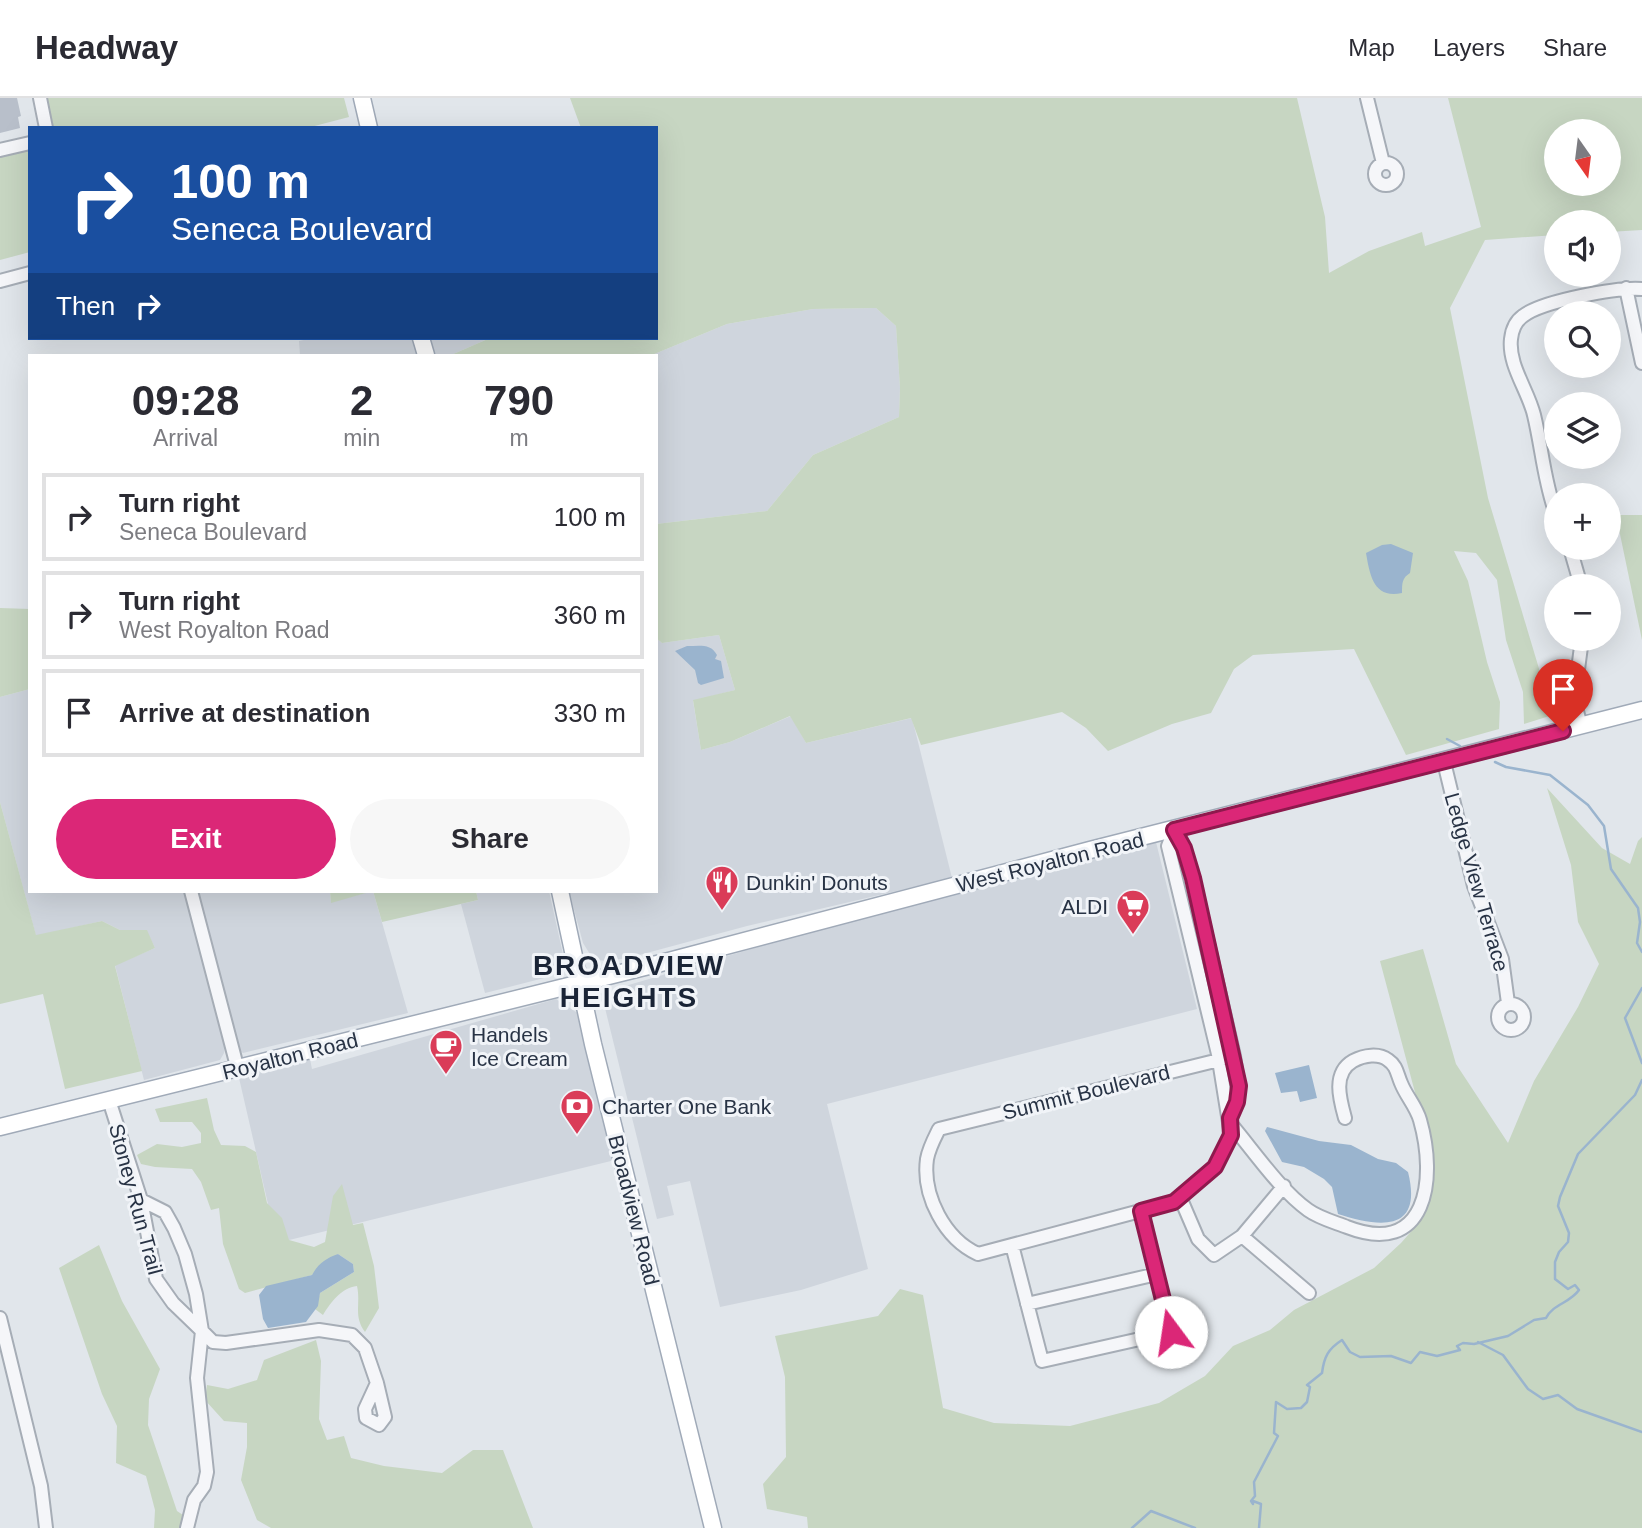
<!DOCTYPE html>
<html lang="en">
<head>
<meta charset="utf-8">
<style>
  :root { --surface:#fff; --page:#f7f7f7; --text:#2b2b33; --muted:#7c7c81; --line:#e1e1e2; --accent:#db2777 }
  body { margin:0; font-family:Helvetica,sans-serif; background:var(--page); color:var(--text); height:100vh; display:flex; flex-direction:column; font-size:26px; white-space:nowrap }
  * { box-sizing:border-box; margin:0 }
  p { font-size:23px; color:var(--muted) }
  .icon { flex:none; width:38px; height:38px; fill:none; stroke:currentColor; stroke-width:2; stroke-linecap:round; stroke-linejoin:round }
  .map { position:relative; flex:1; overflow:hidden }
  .side { position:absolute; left:28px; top:256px; width:630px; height:539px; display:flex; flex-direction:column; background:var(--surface); border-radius:0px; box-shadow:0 7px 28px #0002 }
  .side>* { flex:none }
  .hud { position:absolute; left:28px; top:28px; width:630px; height:214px; border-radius:0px; box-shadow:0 7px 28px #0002; background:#1a4fa0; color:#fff; overflow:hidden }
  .needle { width:46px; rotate:166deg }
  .buttons { position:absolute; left:1544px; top:21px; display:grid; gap:14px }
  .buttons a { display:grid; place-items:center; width:77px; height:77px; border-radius:50%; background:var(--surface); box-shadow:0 7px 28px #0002; font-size:35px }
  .pin { position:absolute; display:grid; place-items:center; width:60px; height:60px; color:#fff; margin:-72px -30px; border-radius:50% 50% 50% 0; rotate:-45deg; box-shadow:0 0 7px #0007 }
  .pin .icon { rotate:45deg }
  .me { position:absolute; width:77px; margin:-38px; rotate:346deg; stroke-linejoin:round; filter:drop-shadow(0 0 5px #0008) }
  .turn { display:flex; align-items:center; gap:24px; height:147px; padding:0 28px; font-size:32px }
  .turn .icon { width:91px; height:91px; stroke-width:2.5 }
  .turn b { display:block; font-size:49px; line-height:60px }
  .then { display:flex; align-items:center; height:66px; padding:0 28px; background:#0003; gap:14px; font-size:26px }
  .eta { display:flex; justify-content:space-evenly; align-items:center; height:119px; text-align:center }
  .eta b { font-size:42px; font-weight:700; line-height:49px }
  .primary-button { display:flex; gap:14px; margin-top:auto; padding:14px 28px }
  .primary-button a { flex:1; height:80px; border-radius:42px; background:var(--accent); color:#fff; font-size:28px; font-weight:700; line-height:80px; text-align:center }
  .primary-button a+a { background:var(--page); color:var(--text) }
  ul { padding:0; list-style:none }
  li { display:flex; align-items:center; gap:21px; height:88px; margin:0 14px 10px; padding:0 14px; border:4px solid var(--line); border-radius:0px }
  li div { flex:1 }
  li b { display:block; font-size:26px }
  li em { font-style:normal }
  header { display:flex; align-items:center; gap:42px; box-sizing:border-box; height:98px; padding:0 35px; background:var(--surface); border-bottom:2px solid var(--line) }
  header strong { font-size:33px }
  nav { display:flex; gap:38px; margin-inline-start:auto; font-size:24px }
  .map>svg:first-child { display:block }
</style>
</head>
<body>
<header>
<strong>Headway</strong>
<nav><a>Map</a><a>Layers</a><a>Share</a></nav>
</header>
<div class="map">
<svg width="1642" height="1430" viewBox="0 0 1642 1430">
  <rect width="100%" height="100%" fill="#e1e6eb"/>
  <path fill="#cfd5dd" d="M876 210 896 228 900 290 899 319 813 357 767 413 656 426V257H652L727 226 813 211Z
    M313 240H415L420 257H300L299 243Z
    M428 240H490L451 257H432Z
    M719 537 735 592 693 603 701 652 730 644 791 618 806 645 912 620 952 780 747 828 628 860 605 863 593 861 583 845 569 793H656V540L662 545Z
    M30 591V793H330L331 804 373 793 408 915 243 955 237 951 223 890 211 894 225 949 224 955 220 962 144 982 115 867 155 850 146 832H120L102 823 36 838 0 704V599Z
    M1156 744 1197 911 827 1006 868 1171 801 1192 720 1209 690 1083 667 1088 674 1117 657 1121 604 906 615 891 833 827Z
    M476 793H549L564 861 560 870 548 879 485 895 461 806 478 802Z
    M556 901 579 916 615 1062 277 1145 239 980 310 961 312 971Z"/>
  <path fill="#c7d6c2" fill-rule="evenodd" d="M44 0H344L349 19 307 30H52Z
    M570 0H1297L1325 119 1329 175 1369 153 1422 134 1425 148 1481 129 1448 0H1642V132L1608 134V124H1556V137L1485 142 1450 210 1488 400 1543 584 1555 582 1559 615 1524 626 1523 594 1506 542 1497 482 1476 455 1454 453 1468 483 1487 564 1500 604 1499 631 1406 657 1354 551 1253 557 1234 571 1211 615 1172 626 1108 653 1086 630 1062 614 921 647 911 620 806 645 790 618 730 644 701 652 693 602 735 592 719 537 662 545 656 540V426L767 413 813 357 899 319 900 290 896 228 876 210 813 211 727 226 652 257H451L490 240H656V30H581ZM1556 33H1608V86H1556Z
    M30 44V154L0 162V53Z
    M1616 417H1642V542Z
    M0 510 30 511V591L0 599Z
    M1547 690 1602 750 1630 766 1638 743 1642 739V1430H808L807 1419 767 1411 763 1386 786 1359 785 1279 775 1238 878 1218 900 1191 923 1197 943 1310 994 1325 1070 1328 1159 1305 1205 1278 1233 1248 1270 1232 1294 1212 1374 1170 1401 1145 1423 1120 1426 1106 1429 1047 1380 863 1423 851 1456 966 1508 1045 1534 983 1578 909 1599 866 1578 824 1571 767Z
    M0 704 36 837 102 823 120 832H147L155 850 115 868 142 973 65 991 43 896 0 906Z
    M330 793H476L478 802 382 824 373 793 331 805Z
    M207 1000 214 1032 221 1047 245 1048 256 1054 267 1105 282 1120 289 1142 314 1149 325 1144 333 1098 342 1086 353 1127 363 1125 374 1168 379 1210 365 1234C353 1218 361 1206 357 1188 341 1190 331 1204 323 1217L315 1211 320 1195 354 1174 353 1166 338 1156 312 1177 245 1195 239 1191 223 1146 219 1110 211 1112 201 1084 192 1071 155 1069 141 1066 137 1057 157 1046 182 1049 201 1045V1035L192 1024H160L155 1011Z
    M99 1147 122 1203 160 1271 149 1301 148 1327 177 1413 183 1417V1430H154L155 1412 146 1378 116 1365 117 1328 102 1296 59 1170Z
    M316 1242 321 1263 319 1321 327 1342 344 1338 351 1360 384 1368 442 1375 473 1352H503L533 1430H271L257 1422 241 1382 247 1349V1325L224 1323 205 1302 207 1287 228 1291 257 1282 264 1262Z"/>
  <path fill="#9ab4ce" d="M1391 446 1413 455 1410 475C1402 480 1402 485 1402 495 1374 501 1370 478 1366 455L1382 447Z
    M687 548C699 548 711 545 717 557L715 561 721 563 724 580 701 587 698 585 695 572 675 553Z
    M1309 967 1317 1000 1300 1004 1297 993 1281 995 1275 975Z
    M1267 1029 1319 1043 1351 1047 1378 1061 1396 1065 1408 1074C1423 1134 1381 1130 1338 1116L1332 1089 1324 1081 1304 1069 1282 1064 1265 1033Z
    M338 1156 353 1166 354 1174 320 1195 318 1208 306 1224 268 1230 263 1221 259 1197 266 1188 312 1177C318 1166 326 1160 338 1156Z"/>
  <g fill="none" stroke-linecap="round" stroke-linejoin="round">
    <path stroke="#9ab4ce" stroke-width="2.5" d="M1447 641 1460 648
      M1495 664 1506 669 1550 677 1588 707 1604 728 1611 771 1638 810 1640 824 1637 845 1642 854
      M1642 890 1625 920 1642 965
      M1478 1244 1503 1257 1528 1291 1543 1301 1558 1297 1577 1311 1642 1334
      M1132 1430 1151 1413 1195 1430
      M1259 1430 1261 1406 1253 1403V1406L1251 1403 1255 1398 1254 1384 1278 1338 1274 1335 1276 1304 1287 1311 1301 1310 1307 1304 1310 1289 1307 1287 1322 1275C1324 1259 1328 1251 1342 1242L1350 1254 1360 1259 1391 1258 1411 1265 1420 1254 1437 1258 1460 1252 1457 1248 1463 1245 1474 1246 1508 1238 1534 1222 1546 1220C1553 1206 1570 1205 1579 1192L1575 1187 1568 1191 1555 1181V1164L1559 1154 1568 1144 1569 1135 1558 1108 1560 1099 1578 1056 1635 997 1642 982"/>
  </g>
  <path fill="#b8bfca" d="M0 0H17L21 18 18 19 20 30 0 35Z"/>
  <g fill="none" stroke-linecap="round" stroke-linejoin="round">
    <defs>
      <path id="minor" d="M40 0 46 30
        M1367 0 1383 65
        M0 52 30 45
        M1375 76a11 11 0 1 1 22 0a11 11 0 1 1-22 0Z
        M0 183 30 175
        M1626 190 1642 265
        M1556 416C1544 384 1542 350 1534 317 1528 292 1508 267 1511 241 1512 232 1516 223 1523 218 1542 203 1618 189 1642 191
        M1570 450 1581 488
        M1581 628 1574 602 1582 541
        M1444 664 1474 788 1502 861 1508 905
        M1174 732 1168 748 1218 956 1231 1037 1215 1069 1174 1104 978 1156C945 1141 922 1098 927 1061 929 1050 934 1041 939 1031L1219 962 1234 958
        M1174 732 1184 750 1193 780 1234 958C1238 982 1240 998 1230 1020
        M191 793 238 972
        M1498 919a13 13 0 1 1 26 0a13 13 0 1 1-26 0Z
        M109 1002 141 1102 156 1181 173 1205 202 1233 197 1280 207 1374 204 1388 194 1402 187 1430
        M1230 1025C1253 1052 1280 1092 1308 1112 1319 1120 1334 1124 1347 1129 1427 1160 1437 1081 1420 1022 1416 1008 1406 998 1401 985 1397 976 1397 968 1388 962 1379 955 1364 957 1353 963 1332 975 1340 1002 1345 1020
        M1180 1099 1198 1141 1214 1157 1242 1138 1284 1088
        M141 1102 165 1114 174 1130 185 1156 196 1196 202 1233 213 1244 226 1245 319 1232 352 1237 365 1250 377 1285 365 1311 366 1320 379 1327 385 1319 377 1285
        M1242 1138 1309 1195
        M1012 1147 1042 1263 1171 1234 1141 1113
        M1027 1206 1157 1176
        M0 1220 41 1388 46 1430"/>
      <path id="major" d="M362 0 369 30
        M421 240 426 257
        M560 793 593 946 713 1430
        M0 1029 661 865 1090 752 1642 612"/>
    </defs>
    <use href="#minor" stroke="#a6adb6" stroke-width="16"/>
    <use href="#major" stroke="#a0aab8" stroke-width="19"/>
    <use href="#minor" stroke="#f5f6f9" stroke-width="12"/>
    <use href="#major" stroke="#fff" stroke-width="16"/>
  </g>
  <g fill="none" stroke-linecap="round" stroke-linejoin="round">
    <defs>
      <path id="route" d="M1171 1234 1141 1113 1174 1104 1215 1069 1231 1037 1230 1020 1237 1004 1239 988 1193 780 1184 750 1174 732 1563 633"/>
    </defs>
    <use href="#route" stroke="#8e194d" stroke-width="18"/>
    <use href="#route" stroke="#db2777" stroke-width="12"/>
  </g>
  <defs>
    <symbol id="restaurant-pin" viewBox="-11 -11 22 30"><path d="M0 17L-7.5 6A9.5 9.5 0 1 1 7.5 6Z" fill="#da3c58" stroke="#f1f4f8"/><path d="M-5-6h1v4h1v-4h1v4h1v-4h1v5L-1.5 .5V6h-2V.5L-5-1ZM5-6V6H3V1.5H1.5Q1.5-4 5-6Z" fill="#fff"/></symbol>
    <symbol id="supermarket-pin" viewBox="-11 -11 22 30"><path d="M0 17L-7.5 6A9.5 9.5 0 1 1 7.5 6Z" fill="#da3c58" stroke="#f1f4f8"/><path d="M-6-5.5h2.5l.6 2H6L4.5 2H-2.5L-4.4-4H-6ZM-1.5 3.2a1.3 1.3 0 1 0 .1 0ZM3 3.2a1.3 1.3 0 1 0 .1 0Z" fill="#fff"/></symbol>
    <symbol id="cafe-pin" viewBox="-11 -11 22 30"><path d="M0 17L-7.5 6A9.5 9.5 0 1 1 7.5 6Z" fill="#da3c58" stroke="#f1f4f8"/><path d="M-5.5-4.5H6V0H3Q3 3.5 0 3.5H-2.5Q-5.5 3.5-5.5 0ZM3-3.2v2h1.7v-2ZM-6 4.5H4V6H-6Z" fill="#fff"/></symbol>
    <symbol id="bank-pin" viewBox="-11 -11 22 30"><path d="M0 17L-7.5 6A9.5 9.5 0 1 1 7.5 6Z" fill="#da3c58" stroke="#f1f4f8"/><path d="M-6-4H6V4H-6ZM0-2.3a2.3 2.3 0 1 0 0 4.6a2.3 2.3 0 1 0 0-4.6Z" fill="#fff"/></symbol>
  </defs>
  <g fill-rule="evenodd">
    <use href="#restaurant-pin" x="703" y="765" width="38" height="52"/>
    <use href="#supermarket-pin" x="1114" y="789" width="38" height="52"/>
    <use href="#cafe-pin" x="427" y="929" width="38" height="52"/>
    <use href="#bank-pin" x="558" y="989" width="38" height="52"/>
  </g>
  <g text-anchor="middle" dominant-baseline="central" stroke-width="6" stroke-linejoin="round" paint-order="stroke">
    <g font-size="21" fill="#283345" stroke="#f1f4f8">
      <text transform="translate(1050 764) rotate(-14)">West Royalton Road</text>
      <text transform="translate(1477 784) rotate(74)">Ledge View Terrace</text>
      <text transform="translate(290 958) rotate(-14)">Royalton Road</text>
      <text transform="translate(1086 994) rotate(-14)">Summit Boulevard</text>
      <text transform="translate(136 1101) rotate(75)">Stoney Run Trail</text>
      <text transform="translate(634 1112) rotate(76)">Broadview Road</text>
    </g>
    <g font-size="21" fill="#283345" stroke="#f1f4f8" text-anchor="start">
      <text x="746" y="784">Dunkin' Donuts</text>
      <text x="1108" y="808" text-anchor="end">ALDI</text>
      <text x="471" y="936">Handels<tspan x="471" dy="24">Ice Cream</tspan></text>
      <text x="602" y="1008">Charter One Bank</text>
    </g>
    <g font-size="28" font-weight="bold" letter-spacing="2" fill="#1a2436" stroke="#f1f4f8">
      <text x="629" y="867">BROADVIEW<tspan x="629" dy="32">HEIGHTS</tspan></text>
    </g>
  </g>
</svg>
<div class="buttons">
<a><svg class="needle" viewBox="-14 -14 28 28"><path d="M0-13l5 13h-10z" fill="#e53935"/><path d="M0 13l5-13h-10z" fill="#7c7c81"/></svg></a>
<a><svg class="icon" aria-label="sound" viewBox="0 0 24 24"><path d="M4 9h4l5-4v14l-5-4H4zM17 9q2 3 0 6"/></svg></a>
<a><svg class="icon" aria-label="search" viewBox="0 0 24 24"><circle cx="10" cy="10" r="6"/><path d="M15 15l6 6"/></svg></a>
<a><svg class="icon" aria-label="layers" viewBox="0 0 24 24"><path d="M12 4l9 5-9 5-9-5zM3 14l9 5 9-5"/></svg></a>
<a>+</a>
<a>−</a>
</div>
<div class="pin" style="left:1563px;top:633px;background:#d93025"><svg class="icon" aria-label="arrive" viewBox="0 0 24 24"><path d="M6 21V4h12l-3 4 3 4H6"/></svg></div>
<svg class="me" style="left:1171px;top:1234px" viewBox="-20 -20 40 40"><circle r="19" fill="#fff"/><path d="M0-13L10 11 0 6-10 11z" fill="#db2777"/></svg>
<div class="hud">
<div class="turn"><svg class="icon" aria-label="right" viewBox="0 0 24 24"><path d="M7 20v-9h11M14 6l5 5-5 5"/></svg><div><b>100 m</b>Seneca Boulevard</div></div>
<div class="then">Then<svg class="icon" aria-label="right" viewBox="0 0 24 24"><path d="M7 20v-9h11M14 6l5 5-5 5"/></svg></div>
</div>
<section class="side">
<div class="eta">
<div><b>09:28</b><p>Arrival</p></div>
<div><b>2</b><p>min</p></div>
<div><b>790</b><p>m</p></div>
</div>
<ul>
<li><svg class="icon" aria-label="right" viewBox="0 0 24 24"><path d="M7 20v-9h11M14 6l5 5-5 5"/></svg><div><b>Turn right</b><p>Seneca Boulevard</p></div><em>100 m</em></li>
<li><svg class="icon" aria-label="right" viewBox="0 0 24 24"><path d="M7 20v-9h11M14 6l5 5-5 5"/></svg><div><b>Turn right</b><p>West Royalton Road</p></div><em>360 m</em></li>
<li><svg class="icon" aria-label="arrive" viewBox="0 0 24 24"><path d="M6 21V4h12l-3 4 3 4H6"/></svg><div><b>Arrive at destination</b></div><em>330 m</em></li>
</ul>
<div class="primary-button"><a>Exit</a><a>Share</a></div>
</section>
</div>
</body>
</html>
